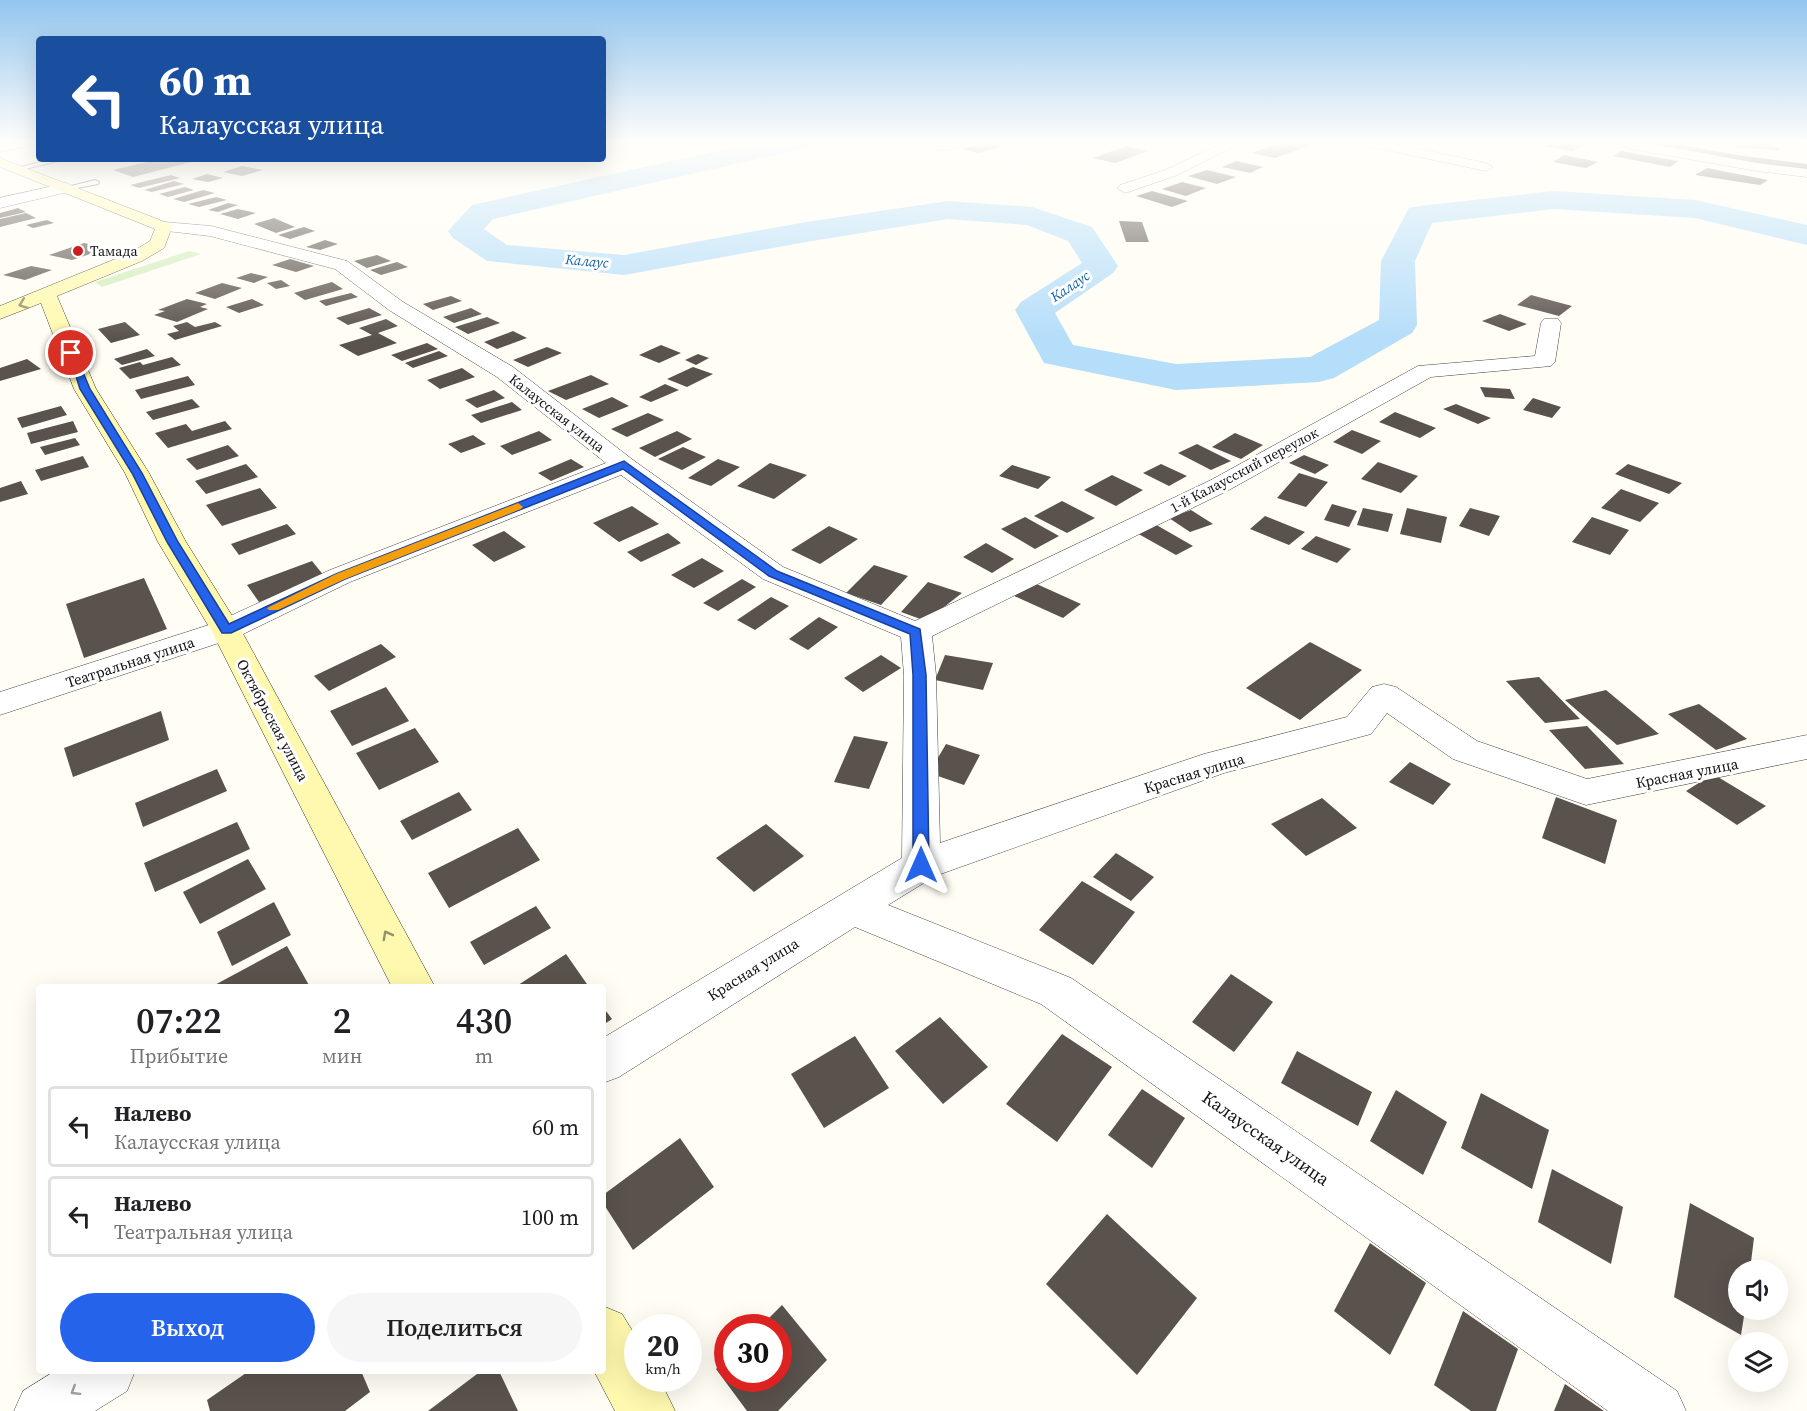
<!DOCTYPE html>
<html lang="ru">
<head>
<meta charset="utf-8">
<style>
  :root { --surface:#fff; --page:#f6f6f6; --text:#202124; --muted:#757577; --line:#e0e0e0; --accent:#2563eb }
  body { margin:0; font-family:"Source Serif 4",serif; background:var(--page); color:var(--text); height:100vh; display:flex; flex-direction:column; font-size:22px; white-space:nowrap }
  * { box-sizing:border-box; margin:0 }
  p { font-size:20px; color:var(--muted) }
  .icon { flex:none; width:33px; height:33px; fill:none; stroke:currentColor; stroke-width:2; stroke-linecap:round; stroke-linejoin:round }
  .map { position:relative; flex:1; overflow:hidden }
  .details { position:absolute; left:36px; top:984px; width:570px; height:390px; display:flex; flex-direction:column; background:var(--surface); border-radius:6px; box-shadow:0 6px 24px #0002 }
  .details>* { flex:none }
  .banner { position:absolute; left:36px; top:36px; width:570px; height:126px; border-radius:6px; box-shadow:0 6px 24px #0002; background:#1a4fa0; color:#fff; overflow:hidden }
  .tools { position:absolute; left:1728px; top:1260px; display:grid; gap:12px }
  .tools a { display:grid; place-items:center; width:60px; height:60px; border-radius:50%; background:var(--surface); box-shadow:0 6px 24px #0002; font-size:30px }
  .speed { position:absolute; left:624px; top:1314px; display:flex; gap:12px; font-size:30px; font-weight:700; text-align:center }
  .speed>* { display:grid; place-content:center; width:78px; height:78px; border-radius:50%; background:var(--surface); box-shadow:0 6px 24px #0002; line-height:1 }
  .speed small { font-size:15px; font-weight:400 }
  .speed .limit { border:9px solid #d22; background:#fff; color:#111 }
  .pin { position:absolute; display:grid; place-items:center; width:51px; height:51px; color:#fff; margin:-26px; border:3px solid #fff; border-radius:50%; box-shadow:0 2px 6px #0007 }
  .me { position:absolute; width:66px; margin:-33px; rotate:0deg; stroke-linejoin:round; filter:drop-shadow(0 0 4px #0008) }
  .turn { display:flex; align-items:center; gap:21px; height:126px; padding:0 24px; font-size:27px }
  .turn .icon { width:78px; height:78px; stroke-width:2.5 }
  .turn b { display:block; font-size:42px; line-height:51px }
  .eta { display:flex; justify-content:space-evenly; align-items:center; height:102px; text-align:center }
  .eta b { font-size:36px; font-weight:600; line-height:42px }
  .button { display:flex; gap:12px; margin-top:auto; padding:12px 24px }
  .button a { flex:1; height:69px; border-radius:36px; background:var(--accent); color:#fff; font-size:24px; font-weight:600; line-height:69px; text-align:center }
  .button a+a { background:var(--page); color:var(--text) }
  ul { padding:0; list-style:none }
  li { display:flex; align-items:center; gap:18px; height:81px; margin:0 12px 9px; padding:0 12px; border:3px solid var(--line); border-radius:6px }
  li div { flex:1 }
  li b { display:block; font-size:22px }
  li em { font-style:normal }
  .map>svg:first-child { display:block }
</style>
</head>
<body>
<div class="map">
<svg width="1807" height="1411" viewBox="0 0 1807 1411">
  <rect width="100%" height="100%" fill="#fffdf4"/>
  <path fill="#d3edba" d="M189 251 201 254 102 287 95 282Z"/>
  <g fill="none" stroke-linecap="round" stroke-linejoin="round">
    <path fill="#b5defa" fill-rule="evenodd" d="M763 141H815L811 147 802 149 493 219 484 229 507 245 624 255 806 222 948 201 1032 207 1092 227 1118 266 1113 273 1055 313 1073 345 1176 364 1310 357 1379 320 1381 261 1409 208 1420 206 1554 191 1695 200 1807 225V245L1695 218 1554 209 1432 223 1415 261 1417 325 1412 333 1334 378 1319 382 1176 390 1044 363 1015 310 1021 302 1082 263 1068 241 1027 225 948 219 806 242 624 275 487 261 453 238 448 231 472 205Z"/>
  </g>
  <path fill="#5a524c" d="M1285 141H1321L1275 158 1252 153Z
    M1554 141H1586L1591 142 1572 151 1544 146Z
    M1658 141H1684L1679 144 1736 155 1807 164V169L1727 160 1651 145Z
    M986 142 1003 146 979 153 963 149Z
    M1731 142 1772 144 1780 150 1738 148Z
    M1126 146 1148 151 1115 163 1093 158Z
    M1621 151 1678 161 1670 167 1613 156Z
    M1564 155 1598 162 1586 168 1553 162Z
    M160 159 199 160 133 177 113 170Z
    M1236 161 1263 167 1250 173 1222 167Z
    M242 166 263 170 242 176 223 172Z
    M1707 168 1768 180 1760 185 1695 175Z
    M1207 170 1236 177 1217 184 1188 176Z
    M207 174 223 178 208 182 192 179Z
    M171 175 180 178 139 188 130 185Z
    M174 181 184 184 152 192 144 190Z
    M1182 182 1206 188 1186 196 1162 189Z
    M185 187 194 190 168 197 159 194Z
    M203 190 215 193 184 202 173 199Z
    M1152 191 1188 201 1172 207 1136 196Z
    M216 197 227 200 199 207 188 204Z
    M228 203 238 205 218 212 208 210Z
    M18 208 26 212 0 218V213Z
    M238 209 256 213 238 219 220 214Z
    M26 213 36 218 0 227V219Z
    M274 218 295 227 276 233 254 224Z
    M47 220 54 223 33 228 26 225Z
    M1119 221 1142 222 1149 242H1126Z
    M304 227 315 231 290 239 278 235Z
    M325 240 338 244 320 250 306 247Z
    M84 243 108 248 72 260 49 255Z
    M377 255 391 261 367 268 354 261Z
    M290 259 314 266 296 272 272 265Z
    M397 262 408 267 381 275 370 270Z
    M31 266 52 270 25 280 3 275Z
    M251 273 268 277 254 283 236 278Z
    M281 280 290 286 276 289 267 283Z
    M332 282 343 289 305 300 294 293Z
    M222 283 242 288 215 299 195 293Z
    M351 293 358 297 326 306 319 301Z
    M1531 295 1572 306 1559 316 1517 305Z
    M451 296 462 301 433 310 423 304Z
    M187 299 207 304 200 307 208 309 177 322 154 315 165 311 158 310Z
    M252 299 264 305 239 313 226 307Z
    M369 308 382 315 348 325 336 318Z
    M471 308 482 314 454 323 443 317Z
    M1500 314 1527 324 1509 331 1482 321Z
    M487 317 500 323 468 334 455 327Z
    M386 319 398 326 378 333 397 343 358 356 339 345 372 335 359 328Z
    M125 322 140 335 111 343 98 329Z
    M187 322 195 327 215 322 222 326 175 340 167 334 179 331 173 326Z
    M513 331 527 338 497 349 484 342Z
    M427 343 438 349 402 361 391 355Z
    M661 345 681 353 659 363 639 355Z
    M547 347 562 353 528 367 513 360Z
    M147 349 155 356 122 365 114 359Z
    M439 351 448 356 413 368 405 363Z
    M698 354 709 358 696 365 685 360Z
    M172 357 181 365 130 379 119 368 140 362 143 365Z
    M27 359 41 369 0 381V368Z
    M693 367 713 374 687 387 667 379Z
    M462 368 475 377 440 389 427 380Z
    M591 375 609 384 566 400 548 391Z
    M188 376 195 385 141 399 135 390Z
    M665 384 679 390 651 402 639 397Z
    M1480 387 1510 389 1515 399 1485 397Z
    M494 390 505 398 477 408 465 400Z
    M612 397 629 406 599 418 582 409Z
    M1533 398 1561 407 1552 418 1523 410Z
    M192 399 200 407 153 420 146 412Z
    M512 402 522 410 481 423 471 415Z
    M1456 404 1491 418 1478 424 1443 409Z
    M61 406 67 415 22 428 17 418Z
    M1395 412 1436 428 1420 438 1379 422Z
    M648 413 664 420 627 437 611 429Z
    M73 421 78 432 31 444 27 433Z
    M225 421 232 429 168 448 155 433 186 424 192 431Z
    M1352 430 1381 441 1362 454 1333 442Z
    M539 431 552 440 512 455 500 446Z
    M677 431 692 439 655 457 639 448Z
    M1235 433 1263 445 1241 459 1212 447Z
    M473 435 486 444 461 453 448 444Z
    M75 438 80 445 45 455 40 447Z
    M1197 444 1231 461 1211 470 1178 453Z
    M228 445 239 456 197 470 186 459Z
    M683 447 706 457 682 470 658 459Z
    M1304 455 1329 465 1315 474 1289 463Z
    M83 456 89 467 41 481 35 470Z
    M571 459 584 467 551 481 538 473Z
    M718 459 740 467 711 486 688 478Z
    M1378 462 1418 476 1401 493 1361 479Z
    M770 463 807 475 774 499 737 486Z
    M246 464 258 477 206 494 195 481Z
    M1161 464 1187 476 1169 486 1143 473Z
    M1628 464 1682 483 1669 494 1615 474Z
    M1012 465 1051 477 1038 489 999 476Z
    M1299 473 1328 482 1306 507 1277 498Z
    M1112 475 1143 490 1116 506 1084 490Z
    M21 481 28 494 0 502V488Z
    M260 488 277 508 222 526 206 505Z
    M1621 489 1659 503 1640 522 1601 508Z
    M1062 501 1095 518 1067 533 1034 516Z
    M1332 504 1357 511 1349 527 1324 520Z
    M632 506 659 524 619 542 593 523Z
    M1363 508 1393 514 1388 532 1357 525Z
    M1407 508 1447 517 1441 543 1400 534Z
    M1470 508 1500 516 1489 536 1459 526Z
    M1191 510 1213 524 1190 532 1169 518Z
    M1265 516 1305 532 1289 545 1250 529Z
    M1025 517 1059 536 1035 549 1001 529Z
    M1592 517 1629 530 1610 555 1572 542Z
    M1153 523 1193 546 1176 555 1135 532Z
    M287 524 296 534 239 555 231 544Z
    M829 526 858 539 820 564 791 550Z
    M504 531 526 547 494 562 472 545Z
    M668 533 681 543 641 562 627 552Z
    M1316 536 1351 549 1337 563 1301 549Z
    M986 543 1014 559 992 573 963 557Z
    M702 558 724 571 694 588 671 575Z
    M312 561 325 577 259 602 247 585Z
    M874 565 908 576 881 605 846 593Z
    M144 578 167 629 84 658 66 604Z
    M742 579 756 587 718 611 703 603Z
    M1030 581 1081 604 1063 618 1012 595Z
    M928 582 962 593 926 621 901 612Z
    M771 597 789 606 755 630 737 620Z
    M819 617 838 627 808 650 789 639Z
    M1310 642 1362 670 1300 720 1246 688Z
    M381 644 396 657 329 691 314 676Z
    M881 655 901 668 863 692 844 678Z
    M945 655 993 663 983 690 935 680Z
    M1539 677 1580 719 1545 723 1506 681Z
    M386 687 409 721 352 746 330 711Z
    M1606 690 1659 734 1617 745 1565 700Z
    M1699 704 1747 739 1716 750 1668 714Z
    M161 711 169 740 73 777 64 748Z
    M1587 726 1624 764 1585 769 1549 730Z
    M415 728 439 762 379 790 356 753Z
    M854 736 888 742 869 789 834 782Z
    M946 744 980 755 964 785 929 773Z
    M1410 762 1451 784 1433 805 1389 782Z
    M217 769 227 791 143 827 135 803Z
    M1713 774 1766 806 1737 825 1686 791Z
    M459 792 472 810 412 840 400 821Z
    M1556 797 1617 820 1605 864 1542 838Z
    M1322 798 1357 828 1306 856 1271 824Z
    M237 822 250 849 155 892 144 863Z
    M766 824 804 856 754 892 716 858Z
    M518 828 540 860 449 908 428 873Z
    M1116 853 1154 877 1131 901 1093 877Z
    M248 859 266 889 200 924 183 892Z
    M1082 881 1135 912 1093 965 1039 930Z
    M274 902 291 935 232 966 217 932Z
    M536 906 551 928 484 965 470 942Z
    M287 946 310 987H211Z
    M566 954 589 987H515Z
    M1231 974 1273 1002 1234 1052 1192 1022Z
    M603 1007 612 1019 603 1025Z
    M940 1017 988 1067 943 1104 895 1051Z
    M1062 1034 1112 1067 1057 1142 1006 1104Z
    M855 1036 889 1088 824 1128 791 1074Z
    M1297 1051 1372 1092 1358 1126 1281 1083Z
    M1142 1089 1185 1118 1152 1168 1108 1135Z
    M1396 1090 1447 1122 1423 1175 1370 1141Z
    M1481 1093 1549 1130 1532 1189 1461 1148Z
    M680 1138 714 1187 633 1250 603 1203V1195Z
    M1552 1169 1623 1207 1611 1264 1538 1222Z
    M1690 1203 1754 1238 1750 1270H1738V1310H1745L1741 1335 1674 1297Z
    M1107 1214 1197 1298 1137 1375 1046 1284Z
    M1370 1243 1426 1283 1390 1355 1334 1311Z
    M782 1305 827 1360 778 1411H747L716 1369 728 1358V1378H778V1328H759Z
    M1463 1311 1518 1349 1496 1411H1471L1434 1385Z
    M249 1371H361L370 1392 345 1411H210L207 1400Z
    M481 1371H499L518 1411H428Z
    M1565 1384 1604 1411H1554Z"/>
  <g fill="none" stroke-linecap="round" stroke-linejoin="round">
    <defs>
      <path id="lane" d="M52 159H66L17 171 13 169Z
        M95 180 99 182 98 184 67 190 63 188Z"/>
      <path id="street" d="M948 141H969C963 147 947 152 938 150L936 147Z
        M1227 141H1245L1175 176 1125 193 1117 188 1120 185 1165 170Z
        M1356 141H1383L1486 163 1493 167 1486 171 1363 145Z
        M1622 141H1636L1757 163 1807 169V177L1757 171 1631 149 1626 148Z
        M67 183 75 188 72 191 0 208V198Z
        M164 222 211 226 347 261 403 302 513 367 633 460 783 567 915 621 1211 480 1418 366 1535 356 1541 323 1544 319H1558L1561 323 1555 362 1551 366 1431 377 1229 490 932 636 936 675 940 843 1204 754 1347 717 1372 687 1384 684 1396 687 1477 741 1587 779 1807 735V759L1586 805 1453 759 1387 713 1371 734 1224 773 935 876 888 905 1071 978 1677 1391 1686 1411H1608L1041 1004 855 927 619 1077 603 1083V1038L902 858 904 675 901 637 763 579 621 475 350 582 237 637 0 715V692L215 623 330 570 606 463 497 377 389 310 335 269 210 236 158 230 156 227 158 224Z
        M55 1371H135L127 1391 95 1411H14L23 1391Z"/>
      <path id="secondary" d="M13 141H39L37 144 0 152V144Z
        M0 158 170 224 172 227 164 248 142 261 57 296 96 389 149 473 186 542 241 630 435 987H392L211 630 158 542 125 473 74 389 41 303 0 319V306L130 253 150 241 155 229 0 167Z
        M603 1306 622 1314 638 1340V1378H659L675 1411H615L594 1371H603Z"/>
    </defs>
    <use href="#lane" stroke="#444" stroke-width="2"/>
    <use href="#street" stroke="#444" stroke-width="1"/>
    <use href="#secondary" stroke="#333" stroke-width="1"/>
    <use href="#lane" fill="#fff" fill-rule="evenodd"/>
    <use href="#street" fill="#fff" fill-rule="evenodd"/>
    <use href="#secondary" fill="#fff9af" fill-rule="evenodd"/>
  </g>
  <defs><path id="oneway-chevron" d="M-2-3.5L2.5 0L-2 3.5" fill="none" stroke-width="1.6" stroke-linecap="round" stroke-linejoin="round" transform="scale(1.5)"/></defs>
  <g stroke="#949168">
    <use href="#oneway-chevron" transform="translate(23 304) rotate(159)"/>
    <use href="#oneway-chevron" transform="translate(387 935) rotate(-118)"/>
  </g>
  <use stroke="#a0a0a0" href="#oneway-chevron" transform="translate(75 1391) rotate(148)"/>
  <linearGradient id="sky" x2="0" y2="1"><stop stop-color="#93c5ef"/><stop offset="0.42" stop-color="#fffefa"/><stop offset="1" stop-color="#fffefa" stop-opacity="0"/></linearGradient>
  <rect width="1807" height="339" fill="url(#sky)"/>
  <path fill="#2563eb" stroke="#184099" stroke-width="1.5" d="M68 351 75 353 90 389 142 473 178 542 229 624 336 574 624 461 777 571 920 629 926 675 929 865 927 869 921 871 916 869 913 865V675L910 634 769 576 623 469 345 579 231 633H222L167 542 132 473 80 389Z"/>
  <path fill="#f59e0b" d="M518 503 523 507 521 509 345 579 278 610H269L267 608 336 574Z"/>
  <circle fill="#cb1e20" stroke="#fff" stroke-width="2" cx="78" cy="251" r="6"/>
  <g text-anchor="middle" dominant-baseline="central" stroke-width="6" stroke-linejoin="round" paint-order="stroke">
    <g font-size="14" fill="#111" stroke="#fff" text-anchor="start">
      <text x="90" y="251">Тамада</text>
    </g>
    <g font-size="14" font-style="italic" fill="#1062ac" stroke="#fff">
      <text transform="translate(587 261) rotate(5)">Калаус</text>
      <text transform="translate(1070 286) rotate(-34)">Калаус</text>
    </g>
    <g font-size="14" fill="#111" stroke="#fff">
      <text transform="translate(557 413) rotate(38)">Калаусская улица</text>
      <text transform="translate(1244 470) rotate(-28)">1-й Калаусский переулок</text>
    </g>
    <g font-size="15" fill="#111" stroke="#fff">
      <text transform="translate(130 662) rotate(-18)">Театральная улица</text>
      <text transform="translate(273 720) rotate(62)">Октябрьская улица</text>
      <text transform="translate(1194 773) rotate(-17)">Красная улица</text>
      <text transform="translate(1687 773) rotate(-11)">Красная улица</text>
      <text transform="translate(753 969) rotate(-32)">Красная улица</text>
    </g>
    <g font-size="18" fill="#111" stroke="#fff">
      <text transform="translate(1266 1138) rotate(35)">Калаусская улица</text>
    </g>
  </g>
</svg>
<div class="tools">
<a><svg class="icon" aria-label="sound" viewBox="0 0 24 24"><path d="M4 9h4l5-4v14l-5-4H4zM17 9q2 3 0 6"/></svg></a>
<a><svg class="icon" aria-label="layers" viewBox="0 0 24 24"><path d="M12 4l9 5-9 5-9-5zM3 14l9 5 9-5"/></svg></a>
</div>
<div class="speed"><div>20<small>km/h</small></div><div class="limit">30</div></div>
<div class="pin" style="left:71px;top:353px;background:#d93025"><svg class="icon" aria-label="arrive" viewBox="0 0 24 24"><path d="M6 21V4h12l-3 4 3 4H6"/></svg></div>
<svg class="me" style="left:921px;top:865px" viewBox="-20 -20 40 40"><path d="M0-17L14 15 0 8-14 15z" fill="#2563eb" stroke="#fff" stroke-width="4"/></svg>
<div class="banner">
<div class="turn"><svg class="icon" aria-label="left" viewBox="0 0 24 24"><path d="M17 20v-9H6M10 6l-5 5 5 5"/></svg><div><b>60 m</b>Калаусская улица</div></div>
</div>
<section class="details">
<div class="eta">
<div><b>07:22</b><p>Прибытие</p></div>
<div><b>2</b><p>мин</p></div>
<div><b>430</b><p>m</p></div>
</div>
<ul>
<li><svg class="icon" aria-label="left" viewBox="0 0 24 24"><path d="M17 20v-9H6M10 6l-5 5 5 5"/></svg><div><b>Налево</b><p>Калаусская улица</p></div><em>60 m</em></li>
<li><svg class="icon" aria-label="left" viewBox="0 0 24 24"><path d="M17 20v-9H6M10 6l-5 5 5 5"/></svg><div><b>Налево</b><p>Театральная улица</p></div><em>100 m</em></li>
</ul>
<div class="button"><a>Выход</a><a>Поделиться</a></div>
</section>
</div>
</body>
</html>
